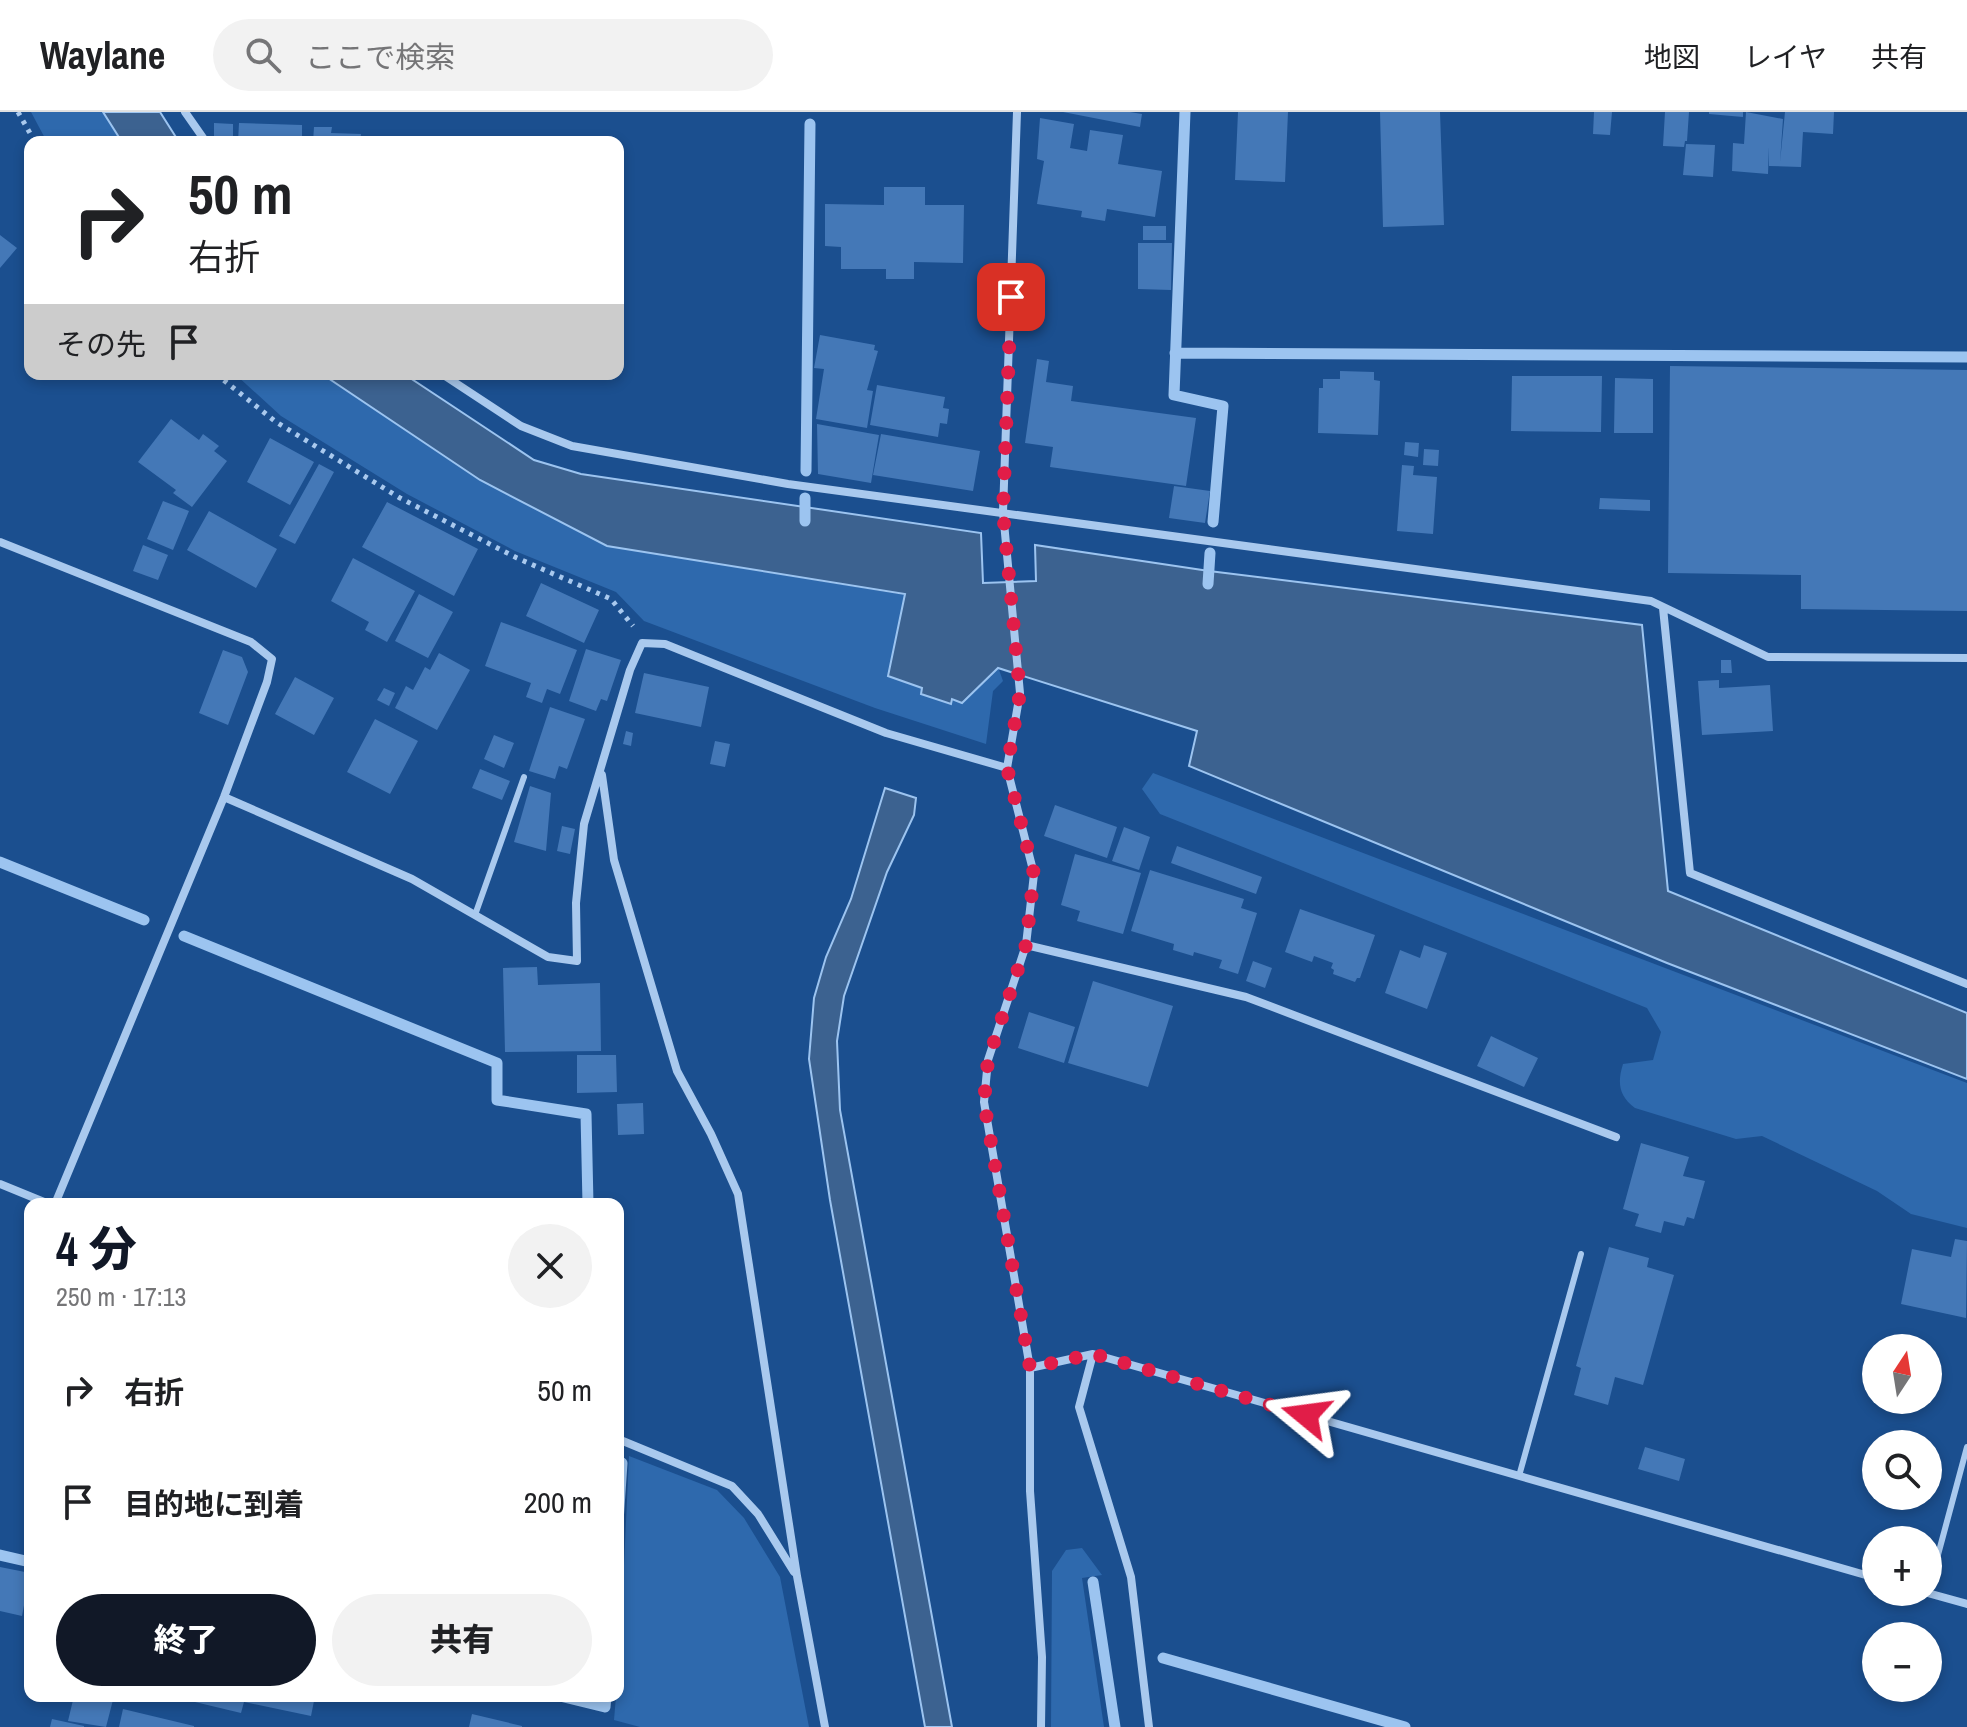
<!DOCTYPE html>
<html lang="ja">
<head>
<meta charset="utf-8">
<style>
  :root { --surface:#fff; --page:#f2f2f2; --text:#202124; --muted:#757577; --line:#e0e0e0; --accent:#111827 }
  body { margin:0; font-family:"Archivo Narrow","Noto Sans JP",sans-serif; background:var(--page); color:var(--text); height:100vh; display:flex; flex-direction:column; font-size:30px; white-space:nowrap }
  * { box-sizing:border-box; margin:0 }
  p { font-size:26px; color:var(--muted) }
  .icon { flex:none; width:44px; height:44px; fill:none; stroke:currentColor; stroke-width:2; stroke-linecap:round; stroke-linejoin:round }
  .map { position:relative; flex:1; overflow:hidden }
  .panel { position:absolute; left:24px; top:1086px; width:600px; height:504px; display:flex; flex-direction:column; background:var(--surface); border-radius:16px; box-shadow:0 4px 12px #0003 }
  .panel>* { flex:none }
  .guide { position:absolute; left:24px; top:24px; width:600px; height:244px; border-radius:16px; box-shadow:0 4px 12px #0003; background:#fff; color:var(--text); overflow:hidden }
  .needle { width:52px; rotate:12deg }
  .fabs { position:absolute; left:1862px; top:1222px; display:grid; gap:16px }
  .fabs a { display:grid; place-items:center; width:80px; height:80px; border-radius:50%; background:var(--surface); box-shadow:0 4px 12px #0003; font-size:40px }
  .pin { position:absolute; display:grid; place-items:center; width:68px; height:68px; color:#fff; margin:-34px; border-radius:16px; box-shadow:0 4px 12px #0006 }
  .me { position:absolute; width:88px; margin:-44px; rotate:286deg; stroke-linejoin:round; filter:drop-shadow(0 0 6px #0008) }
  .turn { display:flex; align-items:center; gap:28px; height:168px; padding:0 32px; font-size:36px }
  .turn .icon { width:104px; height:104px; stroke-width:2.5 }
  .turn b { display:block; font-size:56px; line-height:68px }
  .then { display:flex; align-items:center; height:76px; padding:0 32px; background:#0003; gap:16px; font-size:30px }
  .round { display:grid; place-items:center; flex:none; width:84px; height:84px; border-radius:42px; background:var(--page) }
  .overview { display:flex; align-items:center; justify-content:space-between; height:136px; padding:0 32px }
  h1 { font-size:48px; font-weight:800; line-height:60px; color:var(--accent) }
  .action { display:flex; gap:16px; margin-top:auto; padding:16px 32px }
  .action a { flex:1; height:92px; border-radius:48px; background:var(--accent); color:#fff; font-size:32px; font-weight:800; line-height:92px; text-align:center }
  .action a+a { background:var(--page); color:var(--text) }
  ul { padding:0; list-style:none }
  li { display:flex; align-items:center; gap:24px; height:112px; padding:0 32px }
  li div { flex:1 }
  li b { display:block; font-size:30px }
  li em { font-style:normal }
  header { display:flex; align-items:center; gap:48px; box-sizing:border-box; height:112px; padding:0 40px; background:var(--surface); border-bottom:2px solid var(--line) }
  header strong { font-size:38px }
  nav { display:flex; gap:44px; margin-inline-start:auto; font-size:28px }
  .search { width:560px; height:72px; background:var(--page); display:flex; align-items:center; gap:20px; box-sizing:border-box; padding:0 28px; border-radius:44px; color:var(--muted); font-size:30px }
  .map>svg:first-child { display:block }
</style>
</head>
<body>
<header>
<strong>Waylane</strong>
<div class="search"><svg class="icon" aria-label="search" viewBox="0 0 24 24"><circle cx="10" cy="10" r="6"/><path d="M15 15l6 6"/></svg>ここで検索</div>
<nav><a>地図</a><a>レイヤ</a><a>共有</a></nav>
</header>
<div class="map">
<svg width="1967" height="1615" viewBox="0 0 1967 1615">
  <rect width="100%" height="100%" fill="#1b4f8f"/>
  <path fill="#2e69ad" d="M31 0H103L122 30H47Z
    M235 262H322L480 368 607 434 905 483 922 576 962 591 998 555 1003 569 993 579 986 632 875 596 644 509 616 480 515 439 407 382 281 304Z
    M1153 661 1967 971V1116L1911 1102 1877 1079 1762 1024 1736 1027 1635 996C1619 984 1617 971 1623 952L1653 948 1661 920 1647 896 1160 702 1142 677Z
    M629 1344 717 1378 744 1406 780 1465 809 1615H640L614 1608 616 1584H618Z
    M1082 1436 1102 1463 1082 1466 1104 1615H1051L1052 1459 1066 1438Z"/>
  <path fill="#3c6290" stroke="#9cc4f0" stroke-width="2" d="M103 0H160L179 30H122Z
    M322 262H404L534 348 581 362 981 421 983 471 1036 469 1035 433 1209 459 1642 513 1668 779 1967 901V967L1667 851 1189 654 1197 619 998 556 962 591 952 587 951 592 921 582 922 576 888 564 905 482 607 434 480 368Z
    M885 676 916 686 914 703 887 760 844 884 837 929 840 998 952 1615H925L830 1088 809 947 814 886 826 845 851 787Z"/>
  <g fill="none" stroke-linecap="round" stroke-linejoin="round">
    <path stroke="#9cc4f0" stroke-width="11" d="M1185 0 1174 283 1223 294 1213 410
      M1175 241 1967 245
      M806 359 810 12
      M805 409V386
      M1208 472 1210 441
      M0 750 144 808
      M184 824 497 951V988L586 1002 588 1092
      M618 1410 622 1351
      M0 1443 30 1450
      M1093 1470 1115 1615
      M1163 1546 1405 1615
      M560 1584 605 1595 606 1584"/>
  </g>
  <path fill="#4478b7" d="M1063 0H1130L1142 2 1140 15Z
    M1238 0H1288L1285 70 1235 68Z
    M1380 0H1440L1444 113 1383 115Z
    M1594 0H1612L1610 23 1593 22Z
    M1665 0H1689L1687 29H1685L1684 35 1663 34Z
    M1709 0H1743V5L1709 2Z
    M1746 0 1783 7 1780 50 1785 0H1834L1833 22 1803 20 1801 55 1769 54V35L1768 62 1732 59 1733 31 1744 32Z
    M1040 6 1074 12 1070 36 1087 39 1090 18 1123 23 1118 52 1162 59 1155 105 1107 97 1105 109 1081 105 1082 99 1037 92 1044 49 1037 47Z
    M214 11 233 12V30H217L214 25Z
    M239 11 302 13V30H238Z
    M314 15H332L331 21 361 22 360 30H313Z
    M1686 32 1715 33 1713 65 1683 63Z
    M884 75H925V93H964L963 151 914 150V167H886V157H841V135L825 134V92L884 93Z
    M1143 114H1166V128H1143Z
    M0 123 17 136 0 156Z
    M1138 131H1172L1171 178 1138 177Z
    M820 223 875 233 874 238 878 239 867 278 873 279 867 316 816 307 824 257 814 256Z
    M1037 247 1049 249 1046 270 1073 274 1071 289 1196 306 1186 374 1050 355 1053 335 1025 331Z
    M1670 254 1967 258V499L1801 497V463L1668 461Z
    M1340 259 1374 260V268L1380 269 1378 323 1318 321 1319 276H1323V267H1340Z
    M1512 264H1602L1601 320 1511 319Z
    M1615 266 1653 267V321H1614Z
    M877 273 945 285 943 296 949 297 947 312 940 311 938 325 870 313Z
    M171 307 199 328 203 322 219 334 214 339 227 349 192 395 173 381 176 378 138 350Z
    M817 312 879 323 871 371 818 362Z
    M881 322 980 339 973 379 873 363Z
    M270 326 314 350 290 393 247 370Z
    M1405 330 1419 331 1418 345 1404 343Z
    M1424 337 1439 338 1438 354 1423 353Z
    M319 352 334 360 295 432 279 424Z
    M1402 353 1414 354 1413 363 1437 365 1433 422 1397 419Z
    M1174 374 1210 379 1205 411 1169 406Z
    M1600 386 1650 388V399L1599 397Z
    M163 389 189 399 173 438 147 427Z
    M387 390 478 437 454 484 362 435Z
    M209 399 277 437 256 476 187 438Z
    M143 433 168 443 158 468 133 459Z
    M353 446 415 479 387 530 365 518 369 510 331 489Z
    M541 471 599 498 584 531 526 504Z
    M419 482 453 500 428 546 395 529Z
    M501 510 577 538 560 582 547 577 542 591 526 585 531 571 485 554Z
    M586 537 621 548 607 589 601 587 596 599 569 589Z
    M223 538 242 545 248 560 228 613 199 601Z
    M439 541 470 558 437 618 395 596 406 574 413 578 425 555 430 558Z
    M1721 548H1731L1732 561H1721Z
    M644 561 709 575 701 615 635 601Z
    M295 565 334 586 314 623 275 602Z
    M1719 568V576L1770 573 1773 619 1702 623 1698 569Z
    M384 576 395 581 389 594 377 588Z
    M550 595 585 607 567 657 559 654 555 667 529 659Z
    M375 607 418 629 390 682 347 660Z
    M626 619 633 621 631 634 623 632Z
    M494 623 514 631 504 656 484 647Z
    M715 629 730 632 725 655 710 652Z
    M480 657 510 669 502 688 472 676Z
    M530 674 551 681 546 739 514 730Z
    M1055 693 1117 715 1107 746 1044 724Z
    M562 714 575 717 570 742 557 739Z
    M1124 715 1150 725 1139 758 1112 749Z
    M1177 734 1262 765 1256 782 1171 751Z
    M1075 742 1141 761 1123 822 1077 809 1080 799 1061 793Z
    M1150 758 1244 787 1241 796 1257 801 1238 862 1219 856 1222 848 1194 840 1193 844 1173 838 1174 832 1131 819Z
    M1300 797 1375 823 1360 866H1357L1355 870 1333 862 1334 858 1331 856 1333 851 1314 844 1312 850 1285 840Z
    M1424 833 1447 841 1427 897 1385 881 1400 838 1420 846Z
    M1253 849 1272 856 1265 876 1246 869Z
    M537 855 538 873 600 871 601 939 505 940 503 856Z
    M1093 869 1173 894 1148 975 1068 951Z
    M1029 900 1075 915 1064 951 1018 936Z
    M1491 924 1538 946 1524 975 1477 954Z
    M577 943H616L617 980 577 981Z
    M643 991 644 1022 618 1023 617 992Z
    M1641 1031 1689 1045 1683 1064 1705 1069 1694 1107 1687 1105 1684 1114 1664 1109 1661 1121 1635 1114 1639 1102 1623 1097Z
    M1955 1127 1967 1129 1966 1206 1901 1192 1912 1137 1951 1145Z
    M1609 1135 1649 1146 1647 1155 1674 1163 1643 1273 1615 1265 1608 1293 1574 1283 1581 1256 1576 1254Z
    M1645 1335 1685 1347 1679 1369 1638 1357Z
    M0 1455 30 1461 22 1504 0 1499Z
    M74 1584H114L106 1615 68 1609Z
    M196 1584H315L311 1604 244 1590 241 1601 195 1590Z
    M123 1597 194 1614V1615H119Z
    M472 1602 522 1614V1615H469Z
    M52 1607 84 1614V1615H50Z"/>
  <g fill="none" stroke-linecap="round" stroke-linejoin="round">
    <path stroke="#a9c9ee" stroke-width="5" stroke-dasharray="4 6" stroke-linecap="butt" d="M18 0 35 30
      M216 262 276 310 400 386 517 446 611 487 633 514"/>
    <path stroke="#a9c9ee" stroke-width="6" d="M475 803 524 665
      M1519 1364 1581 1142
      M1928 1480 1967 1335"/>
    <path stroke="#a9c9ee" stroke-width="8" d="M185 0 206 30
      M1017 0 1003 400 1020 581 1007 656 1034 762 1026 833 988 948 984 990 1030 1256V1379L1042 1545 1041 1615
      M442 262 521 314 572 334 788 372 1651 489 1768 545 1967 546
      M0 430 251 530 272 547 267 570 224 685 55 1092
      M1663 496 1690 761 1967 872
      M602 663 614 748 677 959 711 1022 738 1082 797 1464 825 1615
      M224 685 412 767 548 845 577 849 576 791 584 712 630 558 642 531 665 532 886 621 1007 656
      M1026 833 1246 885 1616 1025
      M0 1072 49 1092
      M1093 1242 1079 1295 1131 1465 1149 1615
      M1030 1256 1093 1242 1876 1466
      M618 1327 732 1374 758 1402 794 1460
      M1924 1480 1967 1492"/>
  </g>
  <g fill="none" stroke-linecap="round" stroke-linejoin="round">
    <path stroke="#e11d48" stroke-width="14" stroke-dasharray="0 25.2" d="M1011 185 1003 400 1020 581 1007 656 1034 762 1026 833 988 948 984 990 1030 1256 1093 1242 1306 1303"/>
  </g>
</svg>
<div class="fabs">
<a><svg class="needle" viewBox="-14 -14 28 28"><path d="M0-13l5 13h-10z" fill="#e53935"/><path d="M0 13l5-13h-10z" fill="#757577"/></svg></a>
<a><svg class="icon" aria-label="search" viewBox="0 0 24 24"><circle cx="10" cy="10" r="6"/><path d="M15 15l6 6"/></svg></a>
<a>+</a>
<a>−</a>
</div>
<div class="pin" style="left:1011px;top:185px;background:#d93025"><svg class="icon" aria-label="arrive" viewBox="0 0 24 24"><path d="M6 21V4h12l-3 4 3 4H6"/></svg></div>
<svg class="me" style="left:1306px;top:1303px" viewBox="-20 -20 40 40"><path d="M0-17L14 15 0 8-14 15z" fill="#e11d48" stroke="#fff" stroke-width="4"/></svg>
<div class="guide">
<div class="turn"><svg class="icon" aria-label="right" viewBox="0 0 24 24"><path d="M7 20v-9h11M14 6l5 5-5 5"/></svg><div><b>50 m</b>右折</div></div>
<div class="then">その先<svg class="icon" aria-label="arrive" viewBox="0 0 24 24"><path d="M6 21V4h12l-3 4 3 4H6"/></svg></div>
</div>
<section class="panel">
<div class="overview"><div><h1>4 分</h1><p>250 m · 17:13</p></div><a class="round"><svg class="icon" aria-label="close" viewBox="0 0 24 24"><path d="M6 6l12 12M18 6L6 18"/></svg></a></div>
<ul>
<li><svg class="icon" aria-label="right" viewBox="0 0 24 24"><path d="M7 20v-9h11M14 6l5 5-5 5"/></svg><div><b>右折</b></div><em>50 m</em></li>
<li><svg class="icon" aria-label="arrive" viewBox="0 0 24 24"><path d="M6 21V4h12l-3 4 3 4H6"/></svg><div><b>目的地に到着</b></div><em>200 m</em></li>
</ul>
<div class="action"><a>終了</a><a>共有</a></div>
</section>
</div>
</body>
</html>
